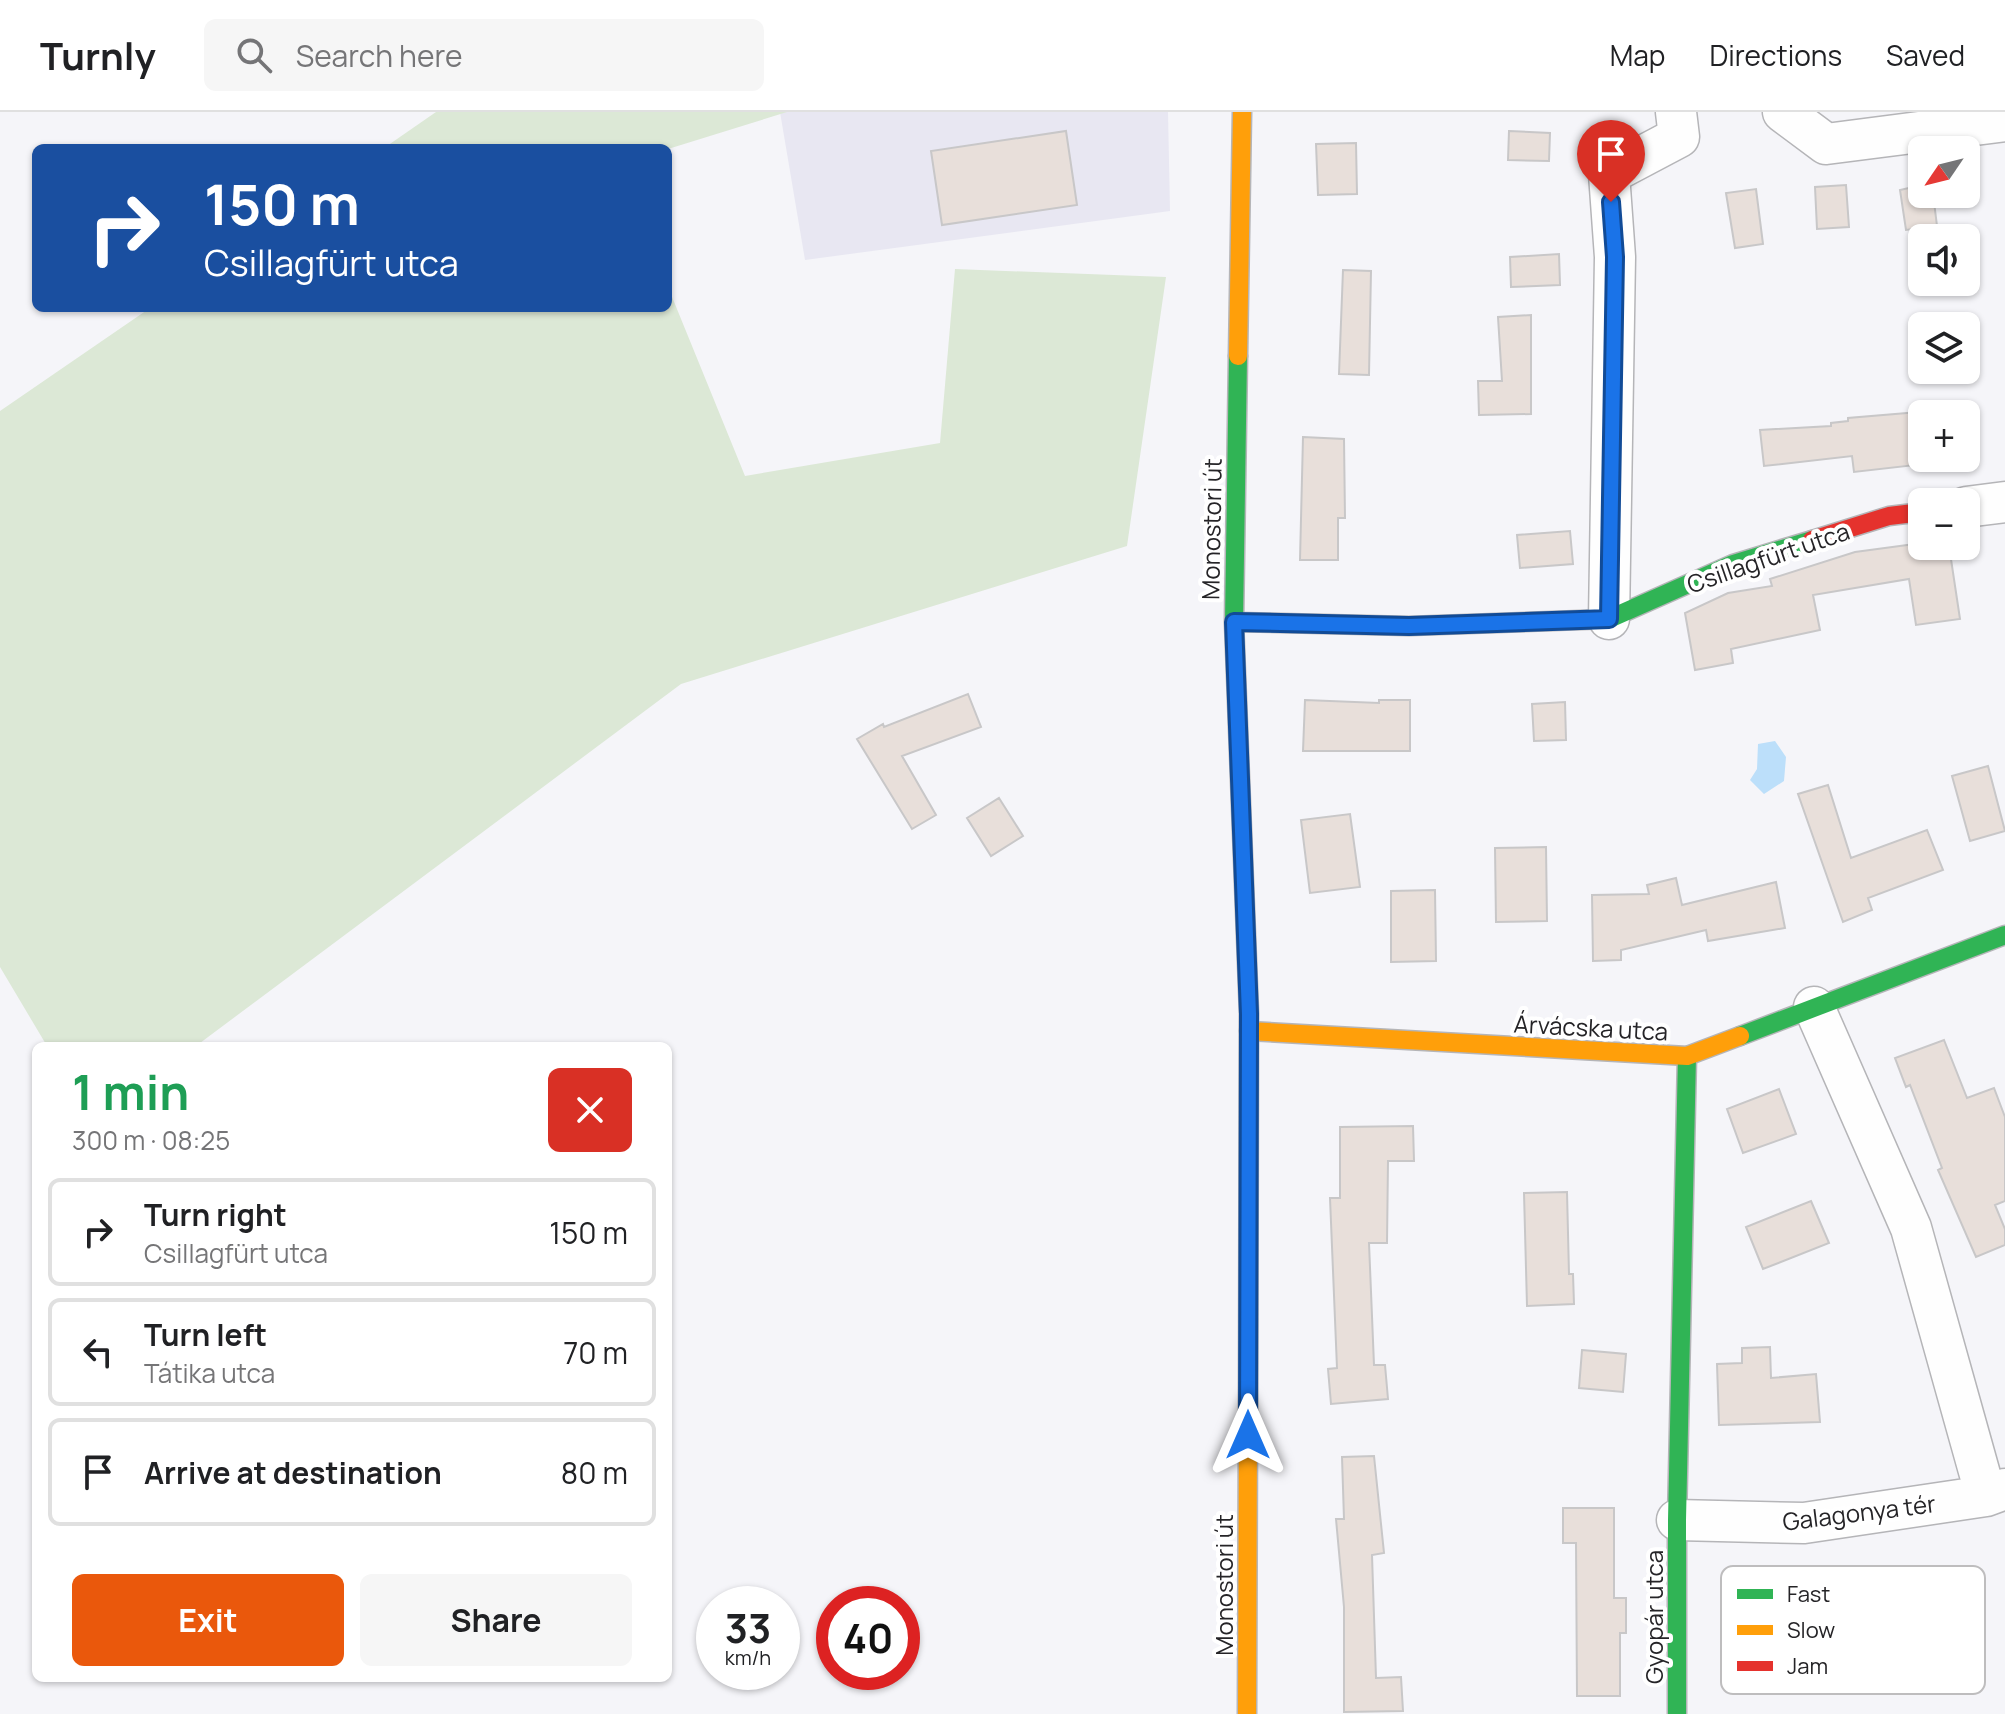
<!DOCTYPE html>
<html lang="en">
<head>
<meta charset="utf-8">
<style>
  :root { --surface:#fff; --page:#f6f6f6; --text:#202124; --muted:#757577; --line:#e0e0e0; --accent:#ea580c }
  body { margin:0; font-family:Manrope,sans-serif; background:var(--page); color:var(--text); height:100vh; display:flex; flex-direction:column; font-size:30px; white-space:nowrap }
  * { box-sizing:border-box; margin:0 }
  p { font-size:26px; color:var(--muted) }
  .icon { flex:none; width:44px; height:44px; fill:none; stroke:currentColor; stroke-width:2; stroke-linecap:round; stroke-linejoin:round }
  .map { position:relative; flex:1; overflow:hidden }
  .sheet { position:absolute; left:32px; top:930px; width:640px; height:640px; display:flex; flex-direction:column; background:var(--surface); border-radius:12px; box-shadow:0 2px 6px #0004 }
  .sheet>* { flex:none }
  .hud { position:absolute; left:32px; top:32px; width:640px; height:168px; border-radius:12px; box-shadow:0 2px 6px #0004; background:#1a4fa0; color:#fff; overflow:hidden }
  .needle { width:52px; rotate:235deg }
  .controls { position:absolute; left:1908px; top:24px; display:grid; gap:16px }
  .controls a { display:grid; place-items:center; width:72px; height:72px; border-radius:12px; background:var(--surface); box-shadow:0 2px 6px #0004; font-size:40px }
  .speed { position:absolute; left:696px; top:1474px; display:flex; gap:16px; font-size:40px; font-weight:700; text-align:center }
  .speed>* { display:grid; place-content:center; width:104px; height:104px; border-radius:50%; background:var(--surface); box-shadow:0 2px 6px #0004; line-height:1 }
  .speed small { font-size:20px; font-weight:400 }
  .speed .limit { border:12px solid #d22; background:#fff; color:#111 }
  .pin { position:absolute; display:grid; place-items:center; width:68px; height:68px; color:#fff; margin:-82px -34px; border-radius:50% 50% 50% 0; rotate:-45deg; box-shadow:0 0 8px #0007 }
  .pin .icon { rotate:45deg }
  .me { position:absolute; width:88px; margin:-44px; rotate:0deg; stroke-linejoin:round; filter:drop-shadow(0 0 6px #0008) }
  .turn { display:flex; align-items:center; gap:28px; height:168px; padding:0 40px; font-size:36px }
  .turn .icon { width:104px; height:104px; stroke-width:2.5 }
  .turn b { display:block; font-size:56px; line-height:68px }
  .round { display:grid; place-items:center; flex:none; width:84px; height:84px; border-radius:12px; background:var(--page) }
  .headline { display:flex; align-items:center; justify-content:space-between; height:136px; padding:0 40px }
  h1 { font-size:48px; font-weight:700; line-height:60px; color:#1e9e55 }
  .action { display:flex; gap:16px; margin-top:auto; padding:16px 40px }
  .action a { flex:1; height:92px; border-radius:12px; background:var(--accent); color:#fff; font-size:32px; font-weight:700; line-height:92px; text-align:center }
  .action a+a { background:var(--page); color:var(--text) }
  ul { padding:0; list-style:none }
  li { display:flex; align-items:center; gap:24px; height:108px; margin:0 16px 12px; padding:0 24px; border:4px solid var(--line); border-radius:12px }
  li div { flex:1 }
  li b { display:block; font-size:30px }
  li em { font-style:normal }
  header { display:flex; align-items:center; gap:48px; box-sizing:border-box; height:112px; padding:0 40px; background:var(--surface); border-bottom:2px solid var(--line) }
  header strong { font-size:38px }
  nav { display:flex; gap:44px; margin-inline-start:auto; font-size:28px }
  .search { width:560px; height:72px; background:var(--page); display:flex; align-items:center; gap:20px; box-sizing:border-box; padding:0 28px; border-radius:12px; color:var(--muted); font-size:30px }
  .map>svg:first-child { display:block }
</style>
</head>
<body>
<header>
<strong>Turnly</strong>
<div class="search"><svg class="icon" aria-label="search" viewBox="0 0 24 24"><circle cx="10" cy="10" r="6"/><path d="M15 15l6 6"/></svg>Search here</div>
<nav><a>Map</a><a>Directions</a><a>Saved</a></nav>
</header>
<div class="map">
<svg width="2005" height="1602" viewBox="0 0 2005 1602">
  <rect width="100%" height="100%" fill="#f5f5f9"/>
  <path fill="#e8e7f2" d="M780 0H1168L1170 99 805 148Z"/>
  <path fill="#dce8d6" d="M436 0H787L668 37 384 36Z
    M955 157 1166 165 1127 434 681 572 196 934H47L0 855V299L150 196H668V175L745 364 940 331Z"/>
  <path fill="#bcdffa" d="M1775 629 1786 645 1784 669 1764 682 1750 668 1757 657 1758 632Z"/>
  <path fill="#e8dfda" stroke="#c8c7c8" stroke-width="2" fill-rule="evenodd" d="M1066 19 1077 93 942 113 931 39Z
    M1509 19 1550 21 1549 49 1508 48Z
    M1356 31 1357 82 1318 83 1316 32Z
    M1846 73 1849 115 1817 117 1815 75Z
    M1922 73V82H1933L1937 114 1906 118 1900 78Z
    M1756 77 1763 132 1735 136 1726 81Z
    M1559 142 1560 173 1511 175 1510 145Z
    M1343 158 1371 159 1369 263 1339 262Z
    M1531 203V302L1479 303 1478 269H1502L1498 205Z
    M1966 296 1973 353 1941 356V350L1854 360 1852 344 1764 354 1760 318 1831 314V311L1848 309V306ZM1922 302H1966V346H1922Z
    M1303 325 1344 327 1345 406H1338V448H1300Z
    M1570 419 1573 452 1520 456 1517 423Z
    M1922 431 1949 434 1960 507 1916 513 1909 467 1813 483 1820 518 1731 537 1733 551 1695 558 1685 501 1728 481 1772 474 1770 467 1855 440Z
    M968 582 981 615 902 644 936 703 912 717 857 627 883 612 884 615Z
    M1305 588 1379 591V588H1410V639H1303Z
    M1565 590 1566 628 1534 629 1532 592Z
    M1988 654 2005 719 1970 729 1952 664Z
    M1828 673 1851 746 1927 718 1943 758 1868 786 1872 798 1843 810 1798 682Z
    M999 686 1023 724 991 744 967 706Z
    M1350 702 1360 775 1310 781 1301 708Z
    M1546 735 1547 809 1496 810 1495 736Z
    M1676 766 1682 793 1776 770 1785 816 1708 829 1706 818 1621 838V848L1593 849 1592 783 1649 782 1647 773Z
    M1435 778 1436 849 1391 850V779Z
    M1944 928 1967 986 1994 976 2005 1005V1089L1995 1093 2005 1117V1133L1976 1145 1938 1058 1942 1056 1910 973 1906 975 1895 946Z
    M1779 977 1796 1022 1743 1041 1727 997Z
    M1413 1014 1414 1049H1388L1387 1131H1369L1374 1253H1385L1388 1287 1331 1292 1328 1257 1337 1256 1330 1086H1340V1015Z
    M1567 1080 1569 1162H1573L1574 1192 1527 1194 1524 1081Z
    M1811 1089 1829 1131 1763 1157 1746 1115Z
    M1770 1235 1771 1266 1816 1262 1820 1310 1719 1313 1717 1252 1742 1251V1236Z
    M1582 1238 1626 1242 1623 1280 1579 1276Z
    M1374 1344 1384 1441 1372 1443 1376 1566 1401 1565 1403 1599 1344 1600V1495L1336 1407H1344L1342 1345Z
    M1563 1396H1614V1486H1626V1521H1620V1584H1577L1576 1431H1563Z"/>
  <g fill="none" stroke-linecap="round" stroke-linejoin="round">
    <defs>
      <path id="street" d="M1783 0 1826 32 2005 9
        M1966 395 2005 390
        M1609 507 1615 145 1609 62 1679 25 1676 0
        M1814 895 1911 1116 1986 1384
        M1677 1408 1804 1411 1986 1384 2005 1377"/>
      <path id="fast" d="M1238 244 1234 510 1249 902 1248 1302
        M1234 510 1409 514 1609 507 1733 452 1812 428
        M1740 924 2005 823
        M1677 1602V1408L1687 944"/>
      <path id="slow" d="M1238 244 1242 0
        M1249 919 1687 944 1740 924
        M1247 1602 1248 1302"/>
      <path id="jam" d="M1812 428 1889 404 1922 400"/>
    </defs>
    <use href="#street" stroke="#b5b5b8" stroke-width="43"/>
    <use href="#fast" stroke="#b5b5b8" stroke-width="21"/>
    <use href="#slow" stroke="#b5b5b8" stroke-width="21"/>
    <use href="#jam" stroke="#b5b5b8" stroke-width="21"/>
    <use href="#street" stroke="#fefefe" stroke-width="40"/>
    <use href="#fast" stroke="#30b455" stroke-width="18"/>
    <use href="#slow" stroke="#ff9f0a" stroke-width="18"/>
    <use href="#jam" stroke="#e5322d" stroke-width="18"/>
  </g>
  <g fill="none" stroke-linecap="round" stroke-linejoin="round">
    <defs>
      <path id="route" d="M1248 1323 1249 902 1234 510 1409 514 1609 507 1615 145 1611 90"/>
    </defs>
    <use href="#route" stroke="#114b97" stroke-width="20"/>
    <use href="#route" stroke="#1a73e8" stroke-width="14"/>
  </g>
  <g text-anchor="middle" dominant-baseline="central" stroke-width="8" stroke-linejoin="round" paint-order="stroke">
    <g font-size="24" fill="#252427" stroke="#fff">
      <text transform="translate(1211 417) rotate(-89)">Monostori út</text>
      <text transform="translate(1768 445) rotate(-19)">Csillagfürt utca</text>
      <text transform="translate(1591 915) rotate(3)">Árvácska utca</text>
      <text transform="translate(1859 1400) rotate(-7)">Galagonya tér</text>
      <text transform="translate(1223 1473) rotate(-90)">Monostori út</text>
      <text transform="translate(1653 1505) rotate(-90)">Gyopár utca</text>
    </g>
  </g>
  <rect x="1721" y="1454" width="264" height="128" rx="12" fill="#fff" stroke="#bebdbe" stroke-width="2"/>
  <rect x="1737" y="1477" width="36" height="10" fill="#30b455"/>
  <rect x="1737" y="1513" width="36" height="10" fill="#ff9f0a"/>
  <rect x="1737" y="1549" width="36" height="10" fill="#e5322d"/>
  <g font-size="22" fill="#252427">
    <text x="1787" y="1490">Fast</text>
    <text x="1787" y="1526">Slow</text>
    <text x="1787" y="1562">Jam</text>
  </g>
</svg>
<div class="controls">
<a><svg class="needle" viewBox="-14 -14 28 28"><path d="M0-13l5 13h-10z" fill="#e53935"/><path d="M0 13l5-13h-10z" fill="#757577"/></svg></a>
<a><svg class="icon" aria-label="sound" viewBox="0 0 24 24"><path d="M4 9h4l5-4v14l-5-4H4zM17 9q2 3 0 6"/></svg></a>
<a><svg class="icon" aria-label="layers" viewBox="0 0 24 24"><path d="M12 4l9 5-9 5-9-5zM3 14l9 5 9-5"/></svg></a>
<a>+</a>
<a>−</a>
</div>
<div class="speed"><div>33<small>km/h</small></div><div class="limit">40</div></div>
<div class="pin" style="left:1611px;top:90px;background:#d93025"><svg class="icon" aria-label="arrive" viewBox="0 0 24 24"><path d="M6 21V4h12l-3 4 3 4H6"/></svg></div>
<svg class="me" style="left:1248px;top:1323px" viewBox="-20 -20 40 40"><path d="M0-17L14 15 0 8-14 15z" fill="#1a73e8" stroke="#fff" stroke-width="4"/></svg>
<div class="hud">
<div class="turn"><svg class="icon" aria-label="right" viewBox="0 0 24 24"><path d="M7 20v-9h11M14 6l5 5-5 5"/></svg><div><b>150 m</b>Csillagfürt utca</div></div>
</div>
<section class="sheet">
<div class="headline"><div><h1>1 min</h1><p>300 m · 08:25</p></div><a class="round" style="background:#d93025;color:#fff"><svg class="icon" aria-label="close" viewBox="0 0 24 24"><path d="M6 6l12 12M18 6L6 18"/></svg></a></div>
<ul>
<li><svg class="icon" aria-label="right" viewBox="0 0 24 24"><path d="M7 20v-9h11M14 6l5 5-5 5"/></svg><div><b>Turn right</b><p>Csillagfürt utca</p></div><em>150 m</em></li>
<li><svg class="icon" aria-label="left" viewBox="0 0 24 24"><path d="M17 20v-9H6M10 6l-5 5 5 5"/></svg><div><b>Turn left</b><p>Tátika utca</p></div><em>70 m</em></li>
<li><svg class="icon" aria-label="arrive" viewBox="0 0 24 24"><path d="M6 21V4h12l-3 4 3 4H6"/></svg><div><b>Arrive at destination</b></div><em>80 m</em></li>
</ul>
<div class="action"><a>Exit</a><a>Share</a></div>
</section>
</div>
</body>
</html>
